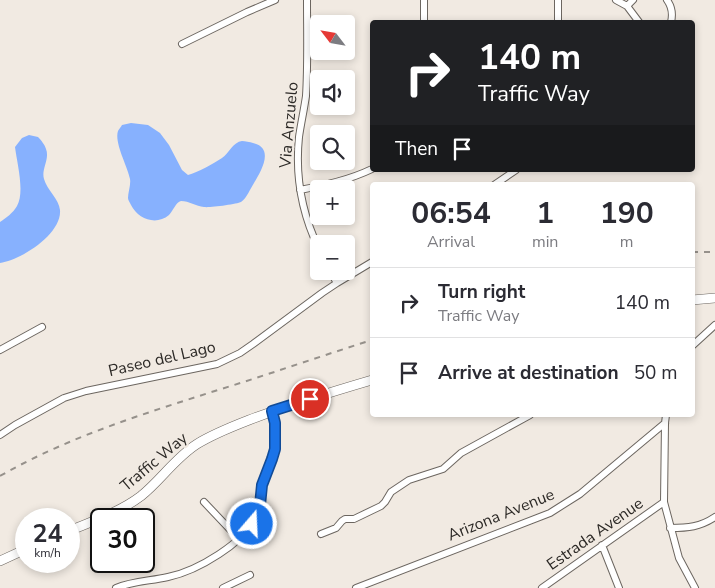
<!DOCTYPE html>
<html lang="en">
<head>
<meta charset="utf-8">
<style>
  :root { --surface:#fff; --page:#f2f2f3; --text:#2b2b33; --muted:#7c7c81; --line:#e1e1e2 }
  body { margin:0; font-family:"Nunito Sans",sans-serif; background:var(--page); color:var(--text); height:100vh; display:flex; flex-direction:column; font-size:19px; white-space:nowrap }
  * { box-sizing:border-box; margin:0 }
  p { font-size:16px; color:var(--muted) }
  .icon { flex:none; width:28px; height:28px; fill:none; stroke:currentColor; stroke-width:2; stroke-linecap:round; stroke-linejoin:round }
  .map { position:relative; flex:1; overflow:hidden }
  .panel { position:absolute; left:370px; top:182px; width:325px; height:235px; display:flex; flex-direction:column; background:var(--surface); border-radius:5px; box-shadow:0 2px 8px #0003 }
  .panel>* { flex:none }
  .top-card { position:absolute; left:370px; top:20px; width:325px; height:152px; border-radius:5px; box-shadow:0 2px 8px #0003; background:#202124; color:#fff; overflow:hidden }
  .needle { width:32px; rotate:301deg }
  .buttons { position:absolute; left:310px; top:15px; display:grid; gap:10px }
  .buttons a { display:grid; place-items:center; width:45px; height:45px; border-radius:5px; background:var(--surface); box-shadow:0 2px 8px #0003; font-size:25px }
  .speed { position:absolute; left:15px; top:508px; display:flex; gap:10px; font-size:25px; font-weight:700; text-align:center }
  .speed>* { display:grid; place-content:center; width:65px; height:65px; border-radius:50%; background:var(--surface); box-shadow:0 2px 8px #0003; line-height:1 }
  .speed small { font-size:12px; font-weight:400 }
  .speed .limit { border:2px solid #111; border-radius:8px; background:#fff; color:#111 }
  .pin { position:absolute; display:grid; place-items:center; width:42px; height:42px; color:#fff; margin:-21px; border:2px solid #fff; border-radius:50%; box-shadow:0 1px 5px #0007 }
  .me { position:absolute; width:55px; margin:-28px; rotate:19deg; stroke-linejoin:round; filter:drop-shadow(0 0 4px #0008) }
  .turn { display:flex; align-items:center; gap:18px; height:105px; padding:0 25px; font-size:22px }
  .turn .icon { width:65px; height:65px; stroke-width:2.5 }
  .turn b { display:block; font-size:35px; line-height:42px }
  .then { display:flex; align-items:center; height:48px; padding:0 25px; background:#0003; gap:10px; font-size:19px }
  .eta { display:flex; justify-content:space-evenly; align-items:center; height:85px; text-align:center }
  .eta b { font-size:30px; font-weight:700; line-height:35px }
  ul { padding:0; list-style:none }
  li { display:flex; align-items:center; gap:15px; height:70px; padding:0 25px; border-top:1px solid var(--line) }
  li div { flex:1 }
  li b { display:block; font-size:19px }
  li em { font-style:normal }
  .map>svg:first-child { display:block }
</style>
</head>
<body>
<div class="map">
<svg width="715" height="588" viewBox="0 0 715 588">
  <rect width="100%" height="100%" fill="#f1eae2"/>
  <path fill="#87b1fe" d="M131 123 148 125 160 133 169 145 182 170 188 175C198 172 213 164 222 158 229 153 233 142 242 141 245 141 250 142 253 143 275 148 261 171 254 183 250 189 247 198 241 202 237 204 209 208 204 207 196 206 189 201 181 201 176 202 173 211 169 215 156 226 138 219 131 205 130 203 128 200 128 198 128 192 131 185 130 179 128 167 114 143 118 131 119 129 121 127 122 125Z
    M29 135 38 137C41 140 45 145 46 149 50 159 41 169 44 179 47 190 59 199 60 210 62 234 21 260 0 263V222C6 218 13 213 17 206 25 192 17 163 15 147L22 138Z"/>
  <g fill="none" stroke-linecap="round" stroke-linejoin="round">
    <defs>
      <path id="street" d="M307 0C307 32 308 64 306 96 304 110 301 123 299 137 295 176 302 214 319 249
        M616 0 627 6 639 22
        M667 0C672 7 673 14 671 22
        M627 6 633 0
        M424 22V0
        M558 22V0
        M182 44 247 12 275 0
        M494 185 516 170
        M300 190C325 185 349 180 372 169
        M330 271 337 283
        M692 346 715 325
        M0 350 42 327
        M666 415 665 423 664 502 679 558 695 588
        M0 435 15 425 64 398 86 391 217 364 240 353 253 344 322 293 337 283 372 262
        M204 502 239 539
        M670 528C688 528 700 527 715 517
        M321 534 336 528 342 521 345 519H354L381 506 385 502 391 492 409 480 443 469 461 453 530 415
        M602 545 619 588
        M116 588C133 581 151 581 168 577 197 571 245 543 257 515 261 504 260 492 263 481 265 474 269 467 272 460 277 445 276 427 272 411
        M223 588 250 575
        M356 588 550 513 580 494 665 423
        M542 588 664 502"/>
      <path id="secondary" d="M692 300 715 298
        M69 531C93 521 120 512 141 496 161 480 175 458 197 444 213 434 231 427 249 420 289 405 331 392 372 380
        M0 561 26 549"/>
    </defs>
    <use href="#street" stroke="#6c6660" stroke-width="8"/>
    <use href="#secondary" stroke="#6c6660" stroke-width="10"/>
    <use href="#street" stroke="#fff" stroke-width="6"/>
    <use href="#secondary" stroke="#fff" stroke-width="9"/>
    <path stroke="#96918b" stroke-width="2" stroke-dasharray="6 6" stroke-linecap="butt" d="M692 252H715
      M0 476C68 437 143 414 218 390 270 374 321 356 372 340"/>
  </g>
  <g fill="none" stroke-linecap="round" stroke-linejoin="round">
    <defs>
      <path id="route" d="M252 524 260 505 262 485 272 459 275 449V423L272 411 310 399"/>
    </defs>
    <use href="#route" stroke="#114b97" stroke-width="12"/>
    <use href="#route" stroke="#1a73e8" stroke-width="9"/>
  </g>
  <g text-anchor="middle" dominant-baseline="central" stroke-width="4.5" stroke-linejoin="round" paint-order="stroke">
    <g font-size="16" fill="#2c2926" stroke="#f1eae2">
      <text transform="translate(289 125) rotate(-85)">Via Anzuelo</text>
      <text transform="translate(162 359) rotate(-13)">Paseo del Lago</text>
      <text transform="translate(154 462) rotate(-40)">Traffic Way</text>
      <text transform="translate(501 515) rotate(-22)">Arizona Avenue</text>
      <text transform="translate(595 534) rotate(-35)">Estrada Avenue</text>
    </g>
  </g>
</svg>
<div class="buttons">
<a><svg class="needle" viewBox="-14 -14 28 28"><path d="M0-13l5 13h-10z" fill="#e53935"/><path d="M0 13l5-13h-10z" fill="#7c7c81"/></svg></a>
<a><svg class="icon" aria-label="sound" viewBox="0 0 24 24"><path d="M4 9h4l5-4v14l-5-4H4zM17 9q2 3 0 6"/></svg></a>
<a><svg class="icon" aria-label="search" viewBox="0 0 24 24"><circle cx="10" cy="10" r="6"/><path d="M15 15l6 6"/></svg></a>
<a>+</a>
<a>−</a>
</div>
<div class="speed"><div>24<small>km/h</small></div><div class="limit">30</div></div>
<div class="pin" style="left:310px;top:399px;background:#d93025"><svg class="icon" aria-label="arrive" viewBox="0 0 24 24"><path d="M6 21V4h12l-3 4 3 4H6"/></svg></div>
<svg class="me" style="left:252px;top:524px" viewBox="-20 -20 40 40"><circle r="17" fill="#1a73e8" stroke="#fff" stroke-width="3"/><path d="M0-11L8 9 0 5-8 9z" fill="#fff"/></svg>
<div class="top-card">
<div class="turn"><svg class="icon" aria-label="right" viewBox="0 0 24 24"><path d="M7 20v-9h11M14 6l5 5-5 5"/></svg><div><b>140 m</b>Traffic Way</div></div>
<div class="then">Then<svg class="icon" aria-label="arrive" viewBox="0 0 24 24"><path d="M6 21V4h12l-3 4 3 4H6"/></svg></div>
</div>
<section class="panel">
<div class="eta">
<div><b>06:54</b><p>Arrival</p></div>
<div><b>1</b><p>min</p></div>
<div><b>190</b><p>m</p></div>
</div>
<ul>
<li><svg class="icon" aria-label="right" viewBox="0 0 24 24"><path d="M7 20v-9h11M14 6l5 5-5 5"/></svg><div><b>Turn right</b><p>Traffic Way</p></div><em>140 m</em></li>
<li><svg class="icon" aria-label="arrive" viewBox="0 0 24 24"><path d="M6 21V4h12l-3 4 3 4H6"/></svg><div><b>Arrive at destination</b></div><em>50 m</em></li>
</ul>
</section>
</div>
</body>
</html>
